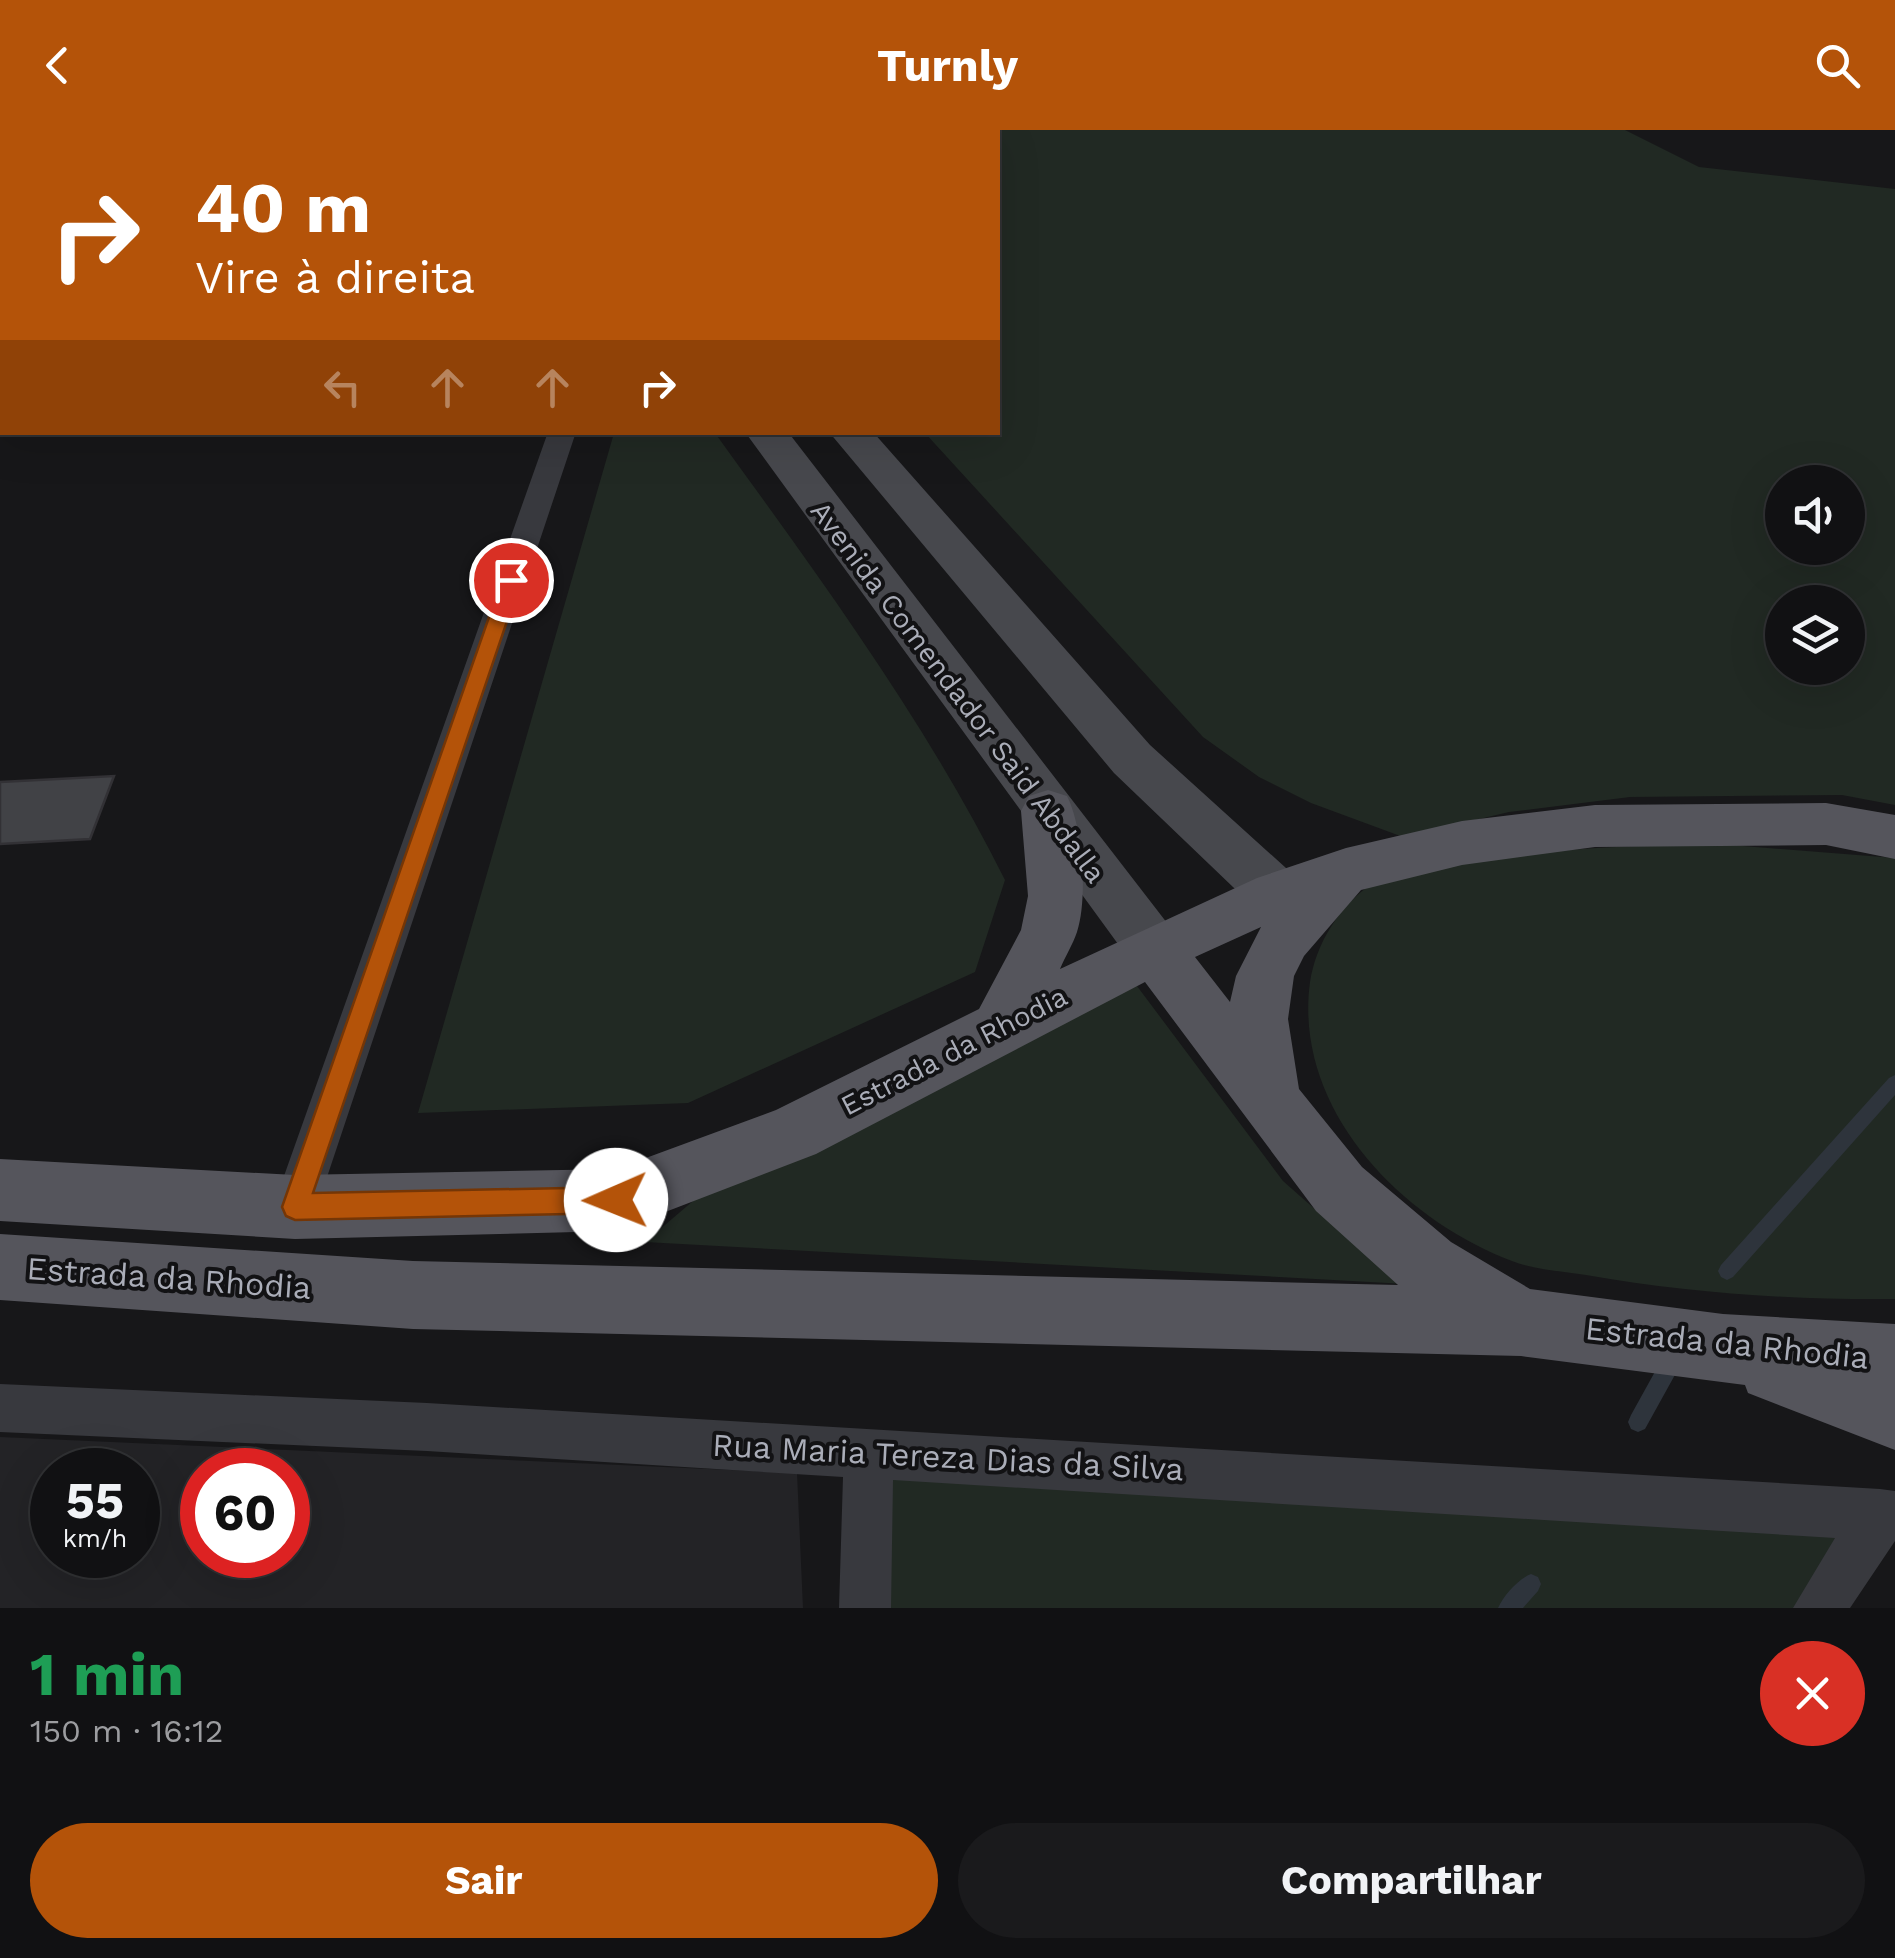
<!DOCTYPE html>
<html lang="pt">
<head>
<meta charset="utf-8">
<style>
  :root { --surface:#111113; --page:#1a1a1c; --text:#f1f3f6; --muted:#9c9da0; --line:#303133; --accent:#b45309 }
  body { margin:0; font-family:"Work Sans",sans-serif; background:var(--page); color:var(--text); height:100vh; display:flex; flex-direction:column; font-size:38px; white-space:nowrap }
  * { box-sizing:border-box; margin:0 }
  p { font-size:32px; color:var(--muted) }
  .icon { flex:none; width:55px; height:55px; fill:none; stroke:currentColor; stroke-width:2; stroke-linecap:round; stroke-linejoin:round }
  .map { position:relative; height:1478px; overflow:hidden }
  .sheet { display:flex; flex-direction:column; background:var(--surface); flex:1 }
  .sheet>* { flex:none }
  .top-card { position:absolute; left:0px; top:0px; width:1000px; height:305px; box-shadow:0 10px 40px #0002,0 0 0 2px var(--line); background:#b45309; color:#fff; overflow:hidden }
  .controls { position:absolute; left:1765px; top:335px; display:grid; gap:20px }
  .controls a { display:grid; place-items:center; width:100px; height:100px; border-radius:50%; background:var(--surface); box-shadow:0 10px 40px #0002,0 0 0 2px var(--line); font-size:50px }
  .speed { position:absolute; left:30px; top:1318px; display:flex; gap:20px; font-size:50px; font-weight:700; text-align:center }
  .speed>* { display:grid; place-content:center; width:130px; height:130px; border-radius:50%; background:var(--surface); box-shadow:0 10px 40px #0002,0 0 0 2px var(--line); line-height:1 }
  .speed small { font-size:25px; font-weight:400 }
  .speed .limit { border:15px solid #d22; background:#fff; color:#111 }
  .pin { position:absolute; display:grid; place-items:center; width:85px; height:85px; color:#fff; margin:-42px; border:5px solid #fff; border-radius:50%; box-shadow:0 2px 10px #0007 }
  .me { position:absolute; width:110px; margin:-55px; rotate:269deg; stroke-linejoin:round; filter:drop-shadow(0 0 8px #0008) }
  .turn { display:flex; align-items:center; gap:35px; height:210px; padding:0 30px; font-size:45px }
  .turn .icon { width:130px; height:130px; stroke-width:2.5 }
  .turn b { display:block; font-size:70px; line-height:85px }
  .lanes { display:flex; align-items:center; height:95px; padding:0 30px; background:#0003; justify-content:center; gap:50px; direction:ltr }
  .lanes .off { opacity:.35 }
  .round { display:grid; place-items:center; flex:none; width:105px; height:105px; border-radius:52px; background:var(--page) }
  .headline { display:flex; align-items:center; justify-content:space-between; height:170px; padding:0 30px }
  h1 { font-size:60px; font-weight:700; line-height:75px; color:#1e9e55 }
  .action { display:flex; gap:20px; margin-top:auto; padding:20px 30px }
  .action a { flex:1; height:115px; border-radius:60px; background:var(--accent); color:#fff; font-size:40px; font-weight:700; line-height:115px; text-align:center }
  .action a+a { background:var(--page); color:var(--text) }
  header { display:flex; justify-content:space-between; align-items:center; height:130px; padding:0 30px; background:var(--accent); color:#fff; font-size:45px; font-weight:700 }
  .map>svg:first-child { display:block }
</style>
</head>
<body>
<header><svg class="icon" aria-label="back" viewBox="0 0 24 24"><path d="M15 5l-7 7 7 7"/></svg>Turnly<svg class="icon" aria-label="search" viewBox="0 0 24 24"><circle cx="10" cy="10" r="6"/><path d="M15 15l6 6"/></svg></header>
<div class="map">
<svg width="1895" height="1478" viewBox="0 0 1895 1478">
  <rect width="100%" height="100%" fill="#171719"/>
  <path fill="#232326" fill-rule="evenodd" d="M0 1307 797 1343 803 1478H0ZM52 1340H138V1425H52ZM202 1340H288V1425H202Z"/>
  <path fill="#212923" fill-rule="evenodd" d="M35 0H624L625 2H56Z
    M767 0H1625L1699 37 1895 59V675L1842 665 1630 667 1509 682 1403 707 1311 673 1259 647 1203 607 925 303 998 302V2ZM1782 352H1848V418H1782ZM1782 472H1848V538H1782Z
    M614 303H715C819 447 925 590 1005 750L975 842 688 973 418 983Z
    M1718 714 1895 728V1169C1792 1170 1688 1163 1586 1145 1562 1141 1535 1140 1512 1131 1401 1089 1293 979 1310 852 1316 813 1340 775 1373 753 1387 745 1409 744 1424 740 1521 720 1619 715 1718 714Z
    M1137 856 1283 1051 1351 1111 1424 1155 645 1112 707 1059Z
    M869 1322 1880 1384 1819 1478H865Z"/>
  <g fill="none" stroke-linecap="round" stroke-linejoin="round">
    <path fill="#2e343c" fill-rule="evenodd" d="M1895 945V965L1733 1147 1727 1150 1721 1147 1718 1141 1721 1135 1889 948Z
      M1669 1226 1676 1229 1679 1236 1676 1243 1645 1299 1638 1302 1631 1299 1628 1292 1631 1285 1662 1229Z
      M1531 1444 1538 1447 1541 1454 1538 1461 1523 1478H1498C1504 1465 1518 1449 1531 1444Z"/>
  </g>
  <path fill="#414246" stroke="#323135" stroke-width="2.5" d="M114 646 90 709 0 714V652Z"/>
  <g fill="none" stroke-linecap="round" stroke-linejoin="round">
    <path fill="#38393e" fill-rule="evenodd" d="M581 0H603L604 2H582Z
      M0 161H2V177H0Z
      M548 302H576L317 1077 311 1092 295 1099 279 1092 273 1077Z
      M0 1254 427 1273 1880 1359 1895 1361V1411L1850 1478H1793L1835 1408 893 1350 891 1478H839L843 1347 427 1321 0 1302Z"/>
    <path fill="#47484d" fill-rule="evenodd" d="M633 0H665L666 2H634Z
      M695 0H727L728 2H696Z
      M745 302H788L1174 802 1183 819 1174 836 1154 844 1134 836Z
      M829 302H873L1150 615 1297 748 1305 764 1297 780 1277 787 1257 780 1114 643Z"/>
    <path fill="#55555c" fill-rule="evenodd" d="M1048 660 1067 666C1083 697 1088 768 1077 802 1073 814 1065 827 1060 839L1257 748 1346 718 1462 691 1595 675 1826 673 1895 685V729L1826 715 1595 717 1462 735 1361 760 1304 826 1294 846 1288 889 1299 959 1362 1037 1451 1112 1530 1159 1723 1184 1895 1194V1320L1748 1263 1745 1255 1521 1226 413 1199 0 1170V1104L413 1131 1398 1155 1316 1081 1145 852 816 1024 616 1101 295 1109 0 1091V1029L295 1045 616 1039 776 980 979 879 1021 800 1028 766 1021 681 1029 666ZM1261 797 1236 846 1230 872 1195 827Z"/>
  </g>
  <path fill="#b45309" stroke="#753606" stroke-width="2.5" d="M511 443 521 450 313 1063 616 1057 626 1061 629 1070 626 1079 616 1083 295 1090 286 1086 282 1077 502 450Z"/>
  <g text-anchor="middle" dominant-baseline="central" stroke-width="8" stroke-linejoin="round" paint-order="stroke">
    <g font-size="28" fill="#aaadb8" stroke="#121214">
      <text transform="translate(958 562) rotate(53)">Avenida Comendador Said Abdalla</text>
      <text transform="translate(954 921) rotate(-27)">Estrada da Rhodia</text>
    </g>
    <g font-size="32" fill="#aaadb8" stroke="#121214">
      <text transform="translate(169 1148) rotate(4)">Estrada da Rhodia</text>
      <text transform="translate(1727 1213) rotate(6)">Estrada da Rhodia</text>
      <text transform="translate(948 1327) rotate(3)">Rua Maria Tereza Dias da Silva</text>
    </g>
  </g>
</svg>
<div class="controls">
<a><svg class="icon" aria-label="sound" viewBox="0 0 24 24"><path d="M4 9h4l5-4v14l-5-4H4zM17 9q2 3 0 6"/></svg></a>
<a><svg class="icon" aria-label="layers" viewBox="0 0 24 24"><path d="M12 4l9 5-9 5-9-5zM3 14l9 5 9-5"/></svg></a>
</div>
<div class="speed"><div>55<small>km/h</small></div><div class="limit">60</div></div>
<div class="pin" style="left:511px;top:450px;background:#d93025"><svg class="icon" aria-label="arrive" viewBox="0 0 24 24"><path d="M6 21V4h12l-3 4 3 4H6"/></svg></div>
<svg class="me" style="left:616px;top:1070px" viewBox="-20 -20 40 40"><circle r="19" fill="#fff"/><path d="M0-13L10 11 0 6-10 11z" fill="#b45309"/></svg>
<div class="top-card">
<div class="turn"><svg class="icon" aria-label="right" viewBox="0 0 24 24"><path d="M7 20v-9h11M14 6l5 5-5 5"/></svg><div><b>40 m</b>Vire à direita</div></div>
<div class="lanes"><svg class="icon off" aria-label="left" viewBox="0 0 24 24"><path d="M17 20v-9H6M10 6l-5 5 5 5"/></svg><svg class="icon off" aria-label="ahead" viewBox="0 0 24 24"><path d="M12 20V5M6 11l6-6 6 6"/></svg><svg class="icon off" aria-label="ahead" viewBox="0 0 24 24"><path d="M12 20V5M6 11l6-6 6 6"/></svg><svg class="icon" aria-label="right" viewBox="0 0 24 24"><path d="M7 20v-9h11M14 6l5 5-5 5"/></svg></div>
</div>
</div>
<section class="sheet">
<div class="headline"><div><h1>1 min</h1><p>150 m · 16:12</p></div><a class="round" style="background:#d93025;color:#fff"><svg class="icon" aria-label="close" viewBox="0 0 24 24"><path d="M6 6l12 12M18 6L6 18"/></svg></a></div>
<div class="action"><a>Sair</a><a>Compartilhar</a></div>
</section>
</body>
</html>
